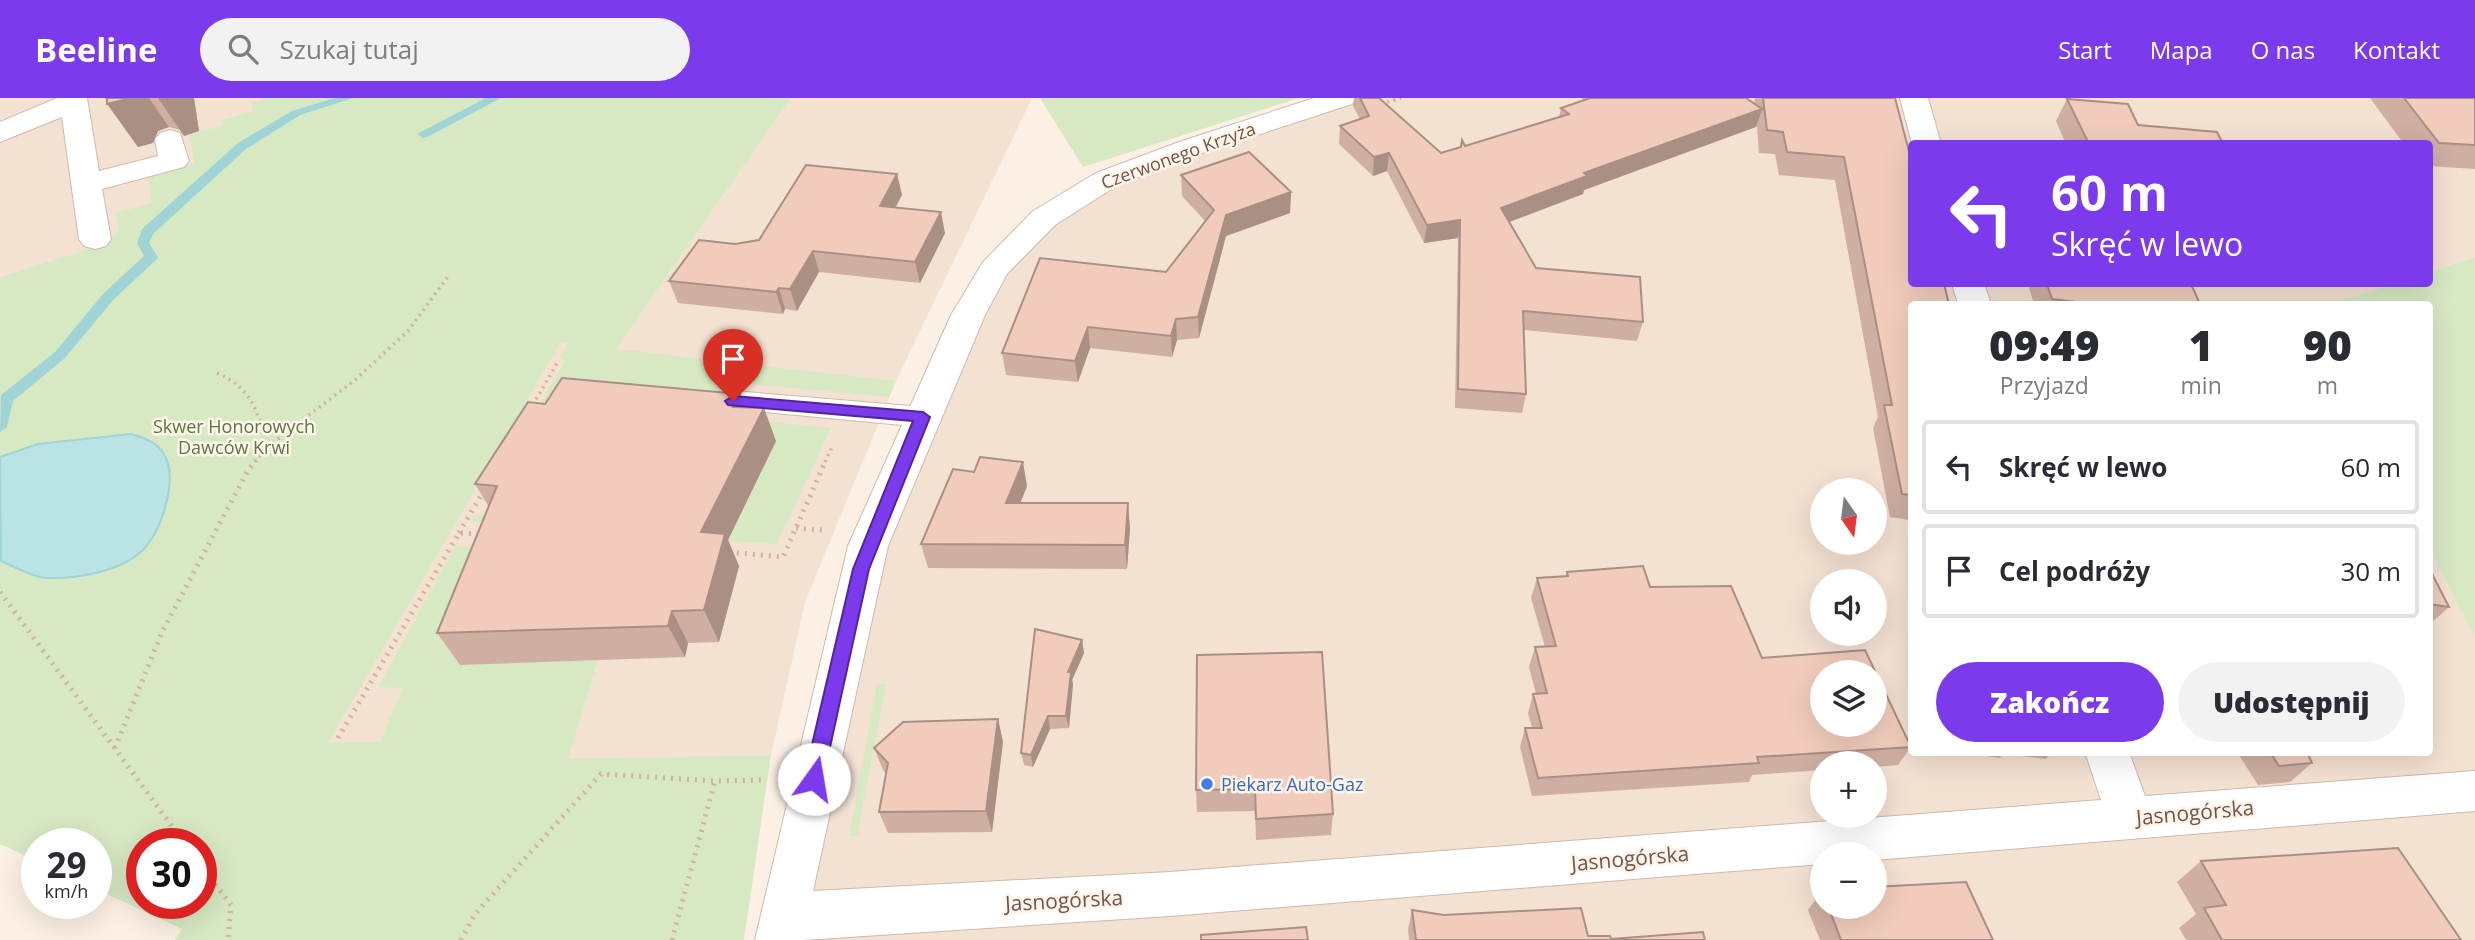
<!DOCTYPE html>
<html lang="pl">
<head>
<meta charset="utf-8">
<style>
  :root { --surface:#fff; --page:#f2f2f3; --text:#2b2b33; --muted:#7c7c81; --line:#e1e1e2; --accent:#7c3aed }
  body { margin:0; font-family:"Open Sans",sans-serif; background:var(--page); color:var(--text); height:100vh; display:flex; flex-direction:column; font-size:26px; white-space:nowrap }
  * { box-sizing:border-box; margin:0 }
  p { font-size:23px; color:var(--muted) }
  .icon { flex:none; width:38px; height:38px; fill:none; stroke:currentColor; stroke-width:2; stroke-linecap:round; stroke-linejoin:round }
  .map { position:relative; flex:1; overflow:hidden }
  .side { position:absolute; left:1908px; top:203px; width:525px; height:455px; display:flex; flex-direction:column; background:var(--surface); border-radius:7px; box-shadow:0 7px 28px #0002 }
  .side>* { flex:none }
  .hud { position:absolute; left:1908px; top:42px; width:525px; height:147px; border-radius:7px; box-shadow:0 7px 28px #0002; background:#7c3aed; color:#fff; overflow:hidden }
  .needle { width:46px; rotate:166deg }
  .fabs { position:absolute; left:1810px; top:380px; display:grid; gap:14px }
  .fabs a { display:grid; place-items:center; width:77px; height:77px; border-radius:50%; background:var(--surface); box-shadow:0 7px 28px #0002; font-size:35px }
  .speed { position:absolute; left:21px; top:730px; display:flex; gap:14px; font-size:35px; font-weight:700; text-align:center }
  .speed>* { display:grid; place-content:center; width:91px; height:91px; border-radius:50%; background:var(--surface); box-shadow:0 7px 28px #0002; line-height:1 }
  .speed small { font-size:18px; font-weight:400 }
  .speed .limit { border:10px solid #d22; background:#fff; color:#111 }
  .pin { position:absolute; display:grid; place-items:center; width:60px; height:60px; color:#fff; margin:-72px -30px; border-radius:50% 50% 50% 0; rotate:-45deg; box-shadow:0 0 7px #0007 }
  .pin .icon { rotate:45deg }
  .me { position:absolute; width:77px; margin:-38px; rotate:13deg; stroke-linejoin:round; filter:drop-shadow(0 0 5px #0008) }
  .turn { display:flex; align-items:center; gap:24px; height:147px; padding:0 28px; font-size:32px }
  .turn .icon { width:91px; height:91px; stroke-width:2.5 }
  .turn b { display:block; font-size:49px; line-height:60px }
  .eta { display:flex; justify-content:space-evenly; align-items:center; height:119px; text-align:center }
  .eta b { font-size:42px; font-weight:800; line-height:49px }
  .button { display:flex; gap:14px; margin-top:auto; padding:14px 28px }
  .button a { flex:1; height:80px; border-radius:42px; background:var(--accent); color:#fff; font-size:28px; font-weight:800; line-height:80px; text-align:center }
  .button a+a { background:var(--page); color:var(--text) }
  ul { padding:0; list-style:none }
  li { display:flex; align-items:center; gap:21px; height:94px; margin:0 14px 10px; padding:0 14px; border:4px solid var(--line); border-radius:7px }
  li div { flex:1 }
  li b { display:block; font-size:26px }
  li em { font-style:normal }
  header { display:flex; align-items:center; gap:42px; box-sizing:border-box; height:98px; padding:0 35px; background:var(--accent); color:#fff }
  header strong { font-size:33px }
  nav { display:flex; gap:38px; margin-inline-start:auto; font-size:24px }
  .search { width:490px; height:63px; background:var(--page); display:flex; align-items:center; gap:18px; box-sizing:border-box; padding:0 24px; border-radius:38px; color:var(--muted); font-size:26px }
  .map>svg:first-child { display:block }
</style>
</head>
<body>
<header>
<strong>Beeline</strong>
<div class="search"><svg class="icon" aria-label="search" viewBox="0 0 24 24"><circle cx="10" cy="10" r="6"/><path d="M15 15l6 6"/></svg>Szukaj tutaj</div>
<nav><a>Start</a><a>Mapa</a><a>O nas</a><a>Kontakt</a></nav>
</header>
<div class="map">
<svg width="2475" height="842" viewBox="0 0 2475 842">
  <rect width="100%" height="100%" fill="#fcf0e4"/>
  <path fill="#f3e1d2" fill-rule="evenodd" d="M0 0H304L200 72 101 147 0 179Z
    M791 0H1032L896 283 805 504 771 657 313 669 561 244 616 251Z
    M1350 0H2475V159L2429 174V46H1911V186H2394L2328 206H1911V654H2429V451L2475 539V842H781L861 471 968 217 1068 103ZM1822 392H1874V444H1822ZM1822 483H1874V536H1822ZM1822 574H1874V626H1822ZM1822 665H1874V718H1822ZM1822 756H1874V808H1822Z"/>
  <path fill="#d6e9c3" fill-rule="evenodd" d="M270 0H791L616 251 896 283 889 299 737 285 719 319 831 330 777 446 727 443 775 343 590 435 472 423 475 417 484 418 490 402H484L565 263 559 260 568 245 561 244 328 645 380 644 403 590 378 589 455 449 585 444 461 566 598 562 568 661 771 657 744 842H175L182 831 96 791V746H37V763L0 746V179L101 147 119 133 116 115 152 105 148 78 194 65 190 36 222 28 221 22 253 14 252 5ZM142 746H201V805H142Z
    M1040 0H1299L1083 69Z
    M2475 159V539L2429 451V206H2328L2394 186H2429V174Z
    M886 586 857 738H849L877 587Z"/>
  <path fill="#b9e3e5" stroke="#9fd3d6" stroke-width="2" d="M131 336C144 340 158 344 165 358 178 384 161 434 142 453 119 474 76 481 46 480 32 479 15 469 1 463L0 359 38 346Z"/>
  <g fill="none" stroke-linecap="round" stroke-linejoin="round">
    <path fill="#9fd3d6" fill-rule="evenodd" d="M335 0H353L300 17 246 51 153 136 149 145 158 159 156 162 113 202 65 260 13 303 7 329 0 334 1 297 55 254 103 196 144 158 137 145 142 131 238 45 292 13Z
      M486 0H501L427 39 423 40 417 36Z"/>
    <defs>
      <path id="service" d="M733 293 923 309 933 312 937 319 933 326 923 329 723 310 719 303 723 296Z"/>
      <path id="minor" d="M57 0H87L99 73 158 58 155 41 160 35 170 32 180 35 189 63 184 69 102 91 111 141 106 148 95 151 84 148 79 141 62 19 0 44V24Z
        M1314 0H1356L1352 6 1199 56 1118 87 1055 127 1007 176 985 217 888 448 813 793 1170 774 2101 702 2085 654H2129L2145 698 2475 673V713L1874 762V756H1822V766L1170 818 803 842H755L848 448 951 217 983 164 1033 113 1096 75 1179 44Z
        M1900 0H1928L1941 46H1912Z
        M1952 186H1984L1991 206H1958Z"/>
    </defs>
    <use href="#service" stroke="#cfb9ae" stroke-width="2"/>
    <use href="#minor" stroke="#cfb9ae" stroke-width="2"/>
    <path stroke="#d5af9f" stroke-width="3.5" stroke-dasharray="2 4.5" stroke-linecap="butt" d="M1381 6 1401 0
      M217 275C252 290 259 314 266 350
      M533 307 557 265
      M255 364 266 350 355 282 408 233 449 177
      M825 364 833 347"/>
    <path stroke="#d5af9f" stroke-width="5" stroke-dasharray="2 6" stroke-linecap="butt" d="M796 430 822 432 824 429
      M459 435 483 394
      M729 454 783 459 826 362
      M0 494 185 746
      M338 640 459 435 482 436
      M115 650 162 534 247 374 256 362
      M201 767 231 807 228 842
      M461 842 475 816 601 676 715 683 764 682
      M672 842 715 683"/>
    <use href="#service" fill="#fff" fill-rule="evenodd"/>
    <use href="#minor" fill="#fff" fill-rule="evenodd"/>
  </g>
  <path fill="#cfafa2" d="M105 0H194L199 33 184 38 180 32 169 29 158 33 153 45 138 49Z
    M1354 0H1379L1441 55 1461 49 1462 42 1465 48 1559 19 1561 10 1584 2 1581 0H1746L1754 6 1755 0H1895L1911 206V428L1910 422 1890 419 1873 330 1878 319 1835 82 1779 77 1775 56 1759 55 1757 28 1584 92 1583 96 1510 124 1536 170 1643 224 1637 243 1524 232 1526 296 1522 315 1455 310 1458 140 1424 145 1387 73 1373 78 1339 46 1340 28 1360 21 1353 8Z
    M2370 0H2475V71L2429 68V46H2404Z
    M2067 1 2138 27 2223 46H2066L2056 23Z
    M897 76 902 97 895 109 945 135 920 185 819 174 797 213 785 211 783 216 678 205 669 183 735 146 759 142Z
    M1181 77 1291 94 1290 115 1226 138 1199 240 1177 242 1172 259 1090 250 1078 284 1006 277 1002 255 1166 174 1205 123 1182 98Z
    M2028 186H2191L2200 206H2034Z
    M740 296 745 309 776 343 728 442 739 468 719 544 688 545 685 559 460 567 437 535 489 409 475 386 545 306Z
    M1027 388 1020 405 1130 430 1127 471 928 470 921 446Z
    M2429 470 2449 509 2429 527Z
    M1567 474 1650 489 1762 560 1911 649 1898 667 1874 669V665H1822V672L1752 677 1749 684 1532 698 1520 649 1525 630H1532L1528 615 1533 596H1536L1529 569 1535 549H1545L1531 500 1537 480 1565 478Z
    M1082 542 1084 555 1072 582 1073 586 1069 630 1050 631 1033 669 1024 667 1021 655Z
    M1197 557 1333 716 1331 737 1256 742 1255 713 1197 714 1196 692Z
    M998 621 1003 644 992 734 888 735 879 714 886 676 883 672 874 650Z
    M1958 654H2052L2046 661 2003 656 2000 660Z
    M2237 654H2307L2312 665 2290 684 2258 687Z
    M2201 763 2461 842H2186L2179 830 2196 816 2177 784Z
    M1822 793V808H1874L1993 842H1820L1808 812Z
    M1412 812 1611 841 1705 842H1409L1408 831Z"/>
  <path fill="#a98f84" d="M105 0H149L169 29 158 33 153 45 138 49 107 6H109Z
    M158 0H194L199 33 184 38Z
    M1762 11 1756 29 1584 92 1583 96 1498 128 1501 110 1584 75Z
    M1389 55 1387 73 1373 78 1374 59Z
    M897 76 902 97 885 129 880 108Z
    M1291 94 1290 115 1226 138 1199 240 1198 219 1226 117Z
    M941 114 945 135 920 185 915 164Z
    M1460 122 1458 140 1424 145 1427 127Z
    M813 153 819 174 797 213 790 191Z
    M779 190 785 211 783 216 776 194Z
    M1176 221 1177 242 1172 259 1171 238Z
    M1088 229 1090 250 1078 284 1075 263Z
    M740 296 752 329 733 309Z
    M764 310 776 343 728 442 739 468 719 544 704 512 701 434Z
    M1023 364 1027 388 1011 429 1006 405Z
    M1128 405 1130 430 1127 471 1125 447Z
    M672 513 688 545 685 559 668 528Z
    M1082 542 1084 555 1072 582 1073 586 1069 630 1066 618 1068 574Z
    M1048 618 1050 631 1033 669 1031 657Z
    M998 621 1003 644 992 734 986 713Z"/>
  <path fill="#f1ccbc" stroke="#a98f84" stroke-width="2" fill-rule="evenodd" d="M107 0H124L123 2 107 6Z
    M1360 0H1379L1441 55 1461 49 1462 42 1465 48 1569 16 1561 10 1590 0H1746L1762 11 1584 75 1587 78 1501 110 1536 170 1640 179 1643 224 1523 213 1526 296 1458 291 1460 122 1427 127 1389 55 1374 59 1340 28 1369 18Z
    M1763 0H1895L1911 61V186H1944L1949 206H1911V397L1902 396 1884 307H1892L1844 59 1787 54 1783 34 1767 32Z
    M2404 0H2475V47L2439 45Z
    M2067 1 2128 6 2138 27 2217 34 2223 46H2089Z
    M1249 54 1291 94 1226 117 1198 219 1176 221 1171 238 1088 229 1075 263 1002 255 1040 160 1166 174 1214 112 1181 77Z
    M806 67 897 76 880 108 941 114 915 164 813 153 790 191 779 190 776 194 669 183 699 142 735 146 759 142Z
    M2047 186H2191L2200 206H2085L2084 205 2052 201Z
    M562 280 740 296 733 309 764 310 701 434 725 436 704 512 672 513 668 528 437 535 497 388 475 386 528 304 545 306Z
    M980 359 1023 364 1006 405H1128L1125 447 921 446 953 371 974 374Z
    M1643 468 1650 489 1731 488 1762 560 1865 552 1911 649 1757 659 1759 665 1538 680 1525 630H1542L1533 596 1547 595 1535 549 1556 548 1537 480 1568 478 1567 474ZM1822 574H1874V626H1822Z
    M2429 470 2449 509 2429 506Z
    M1035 531 1082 542 1068 574H1071L1066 618H1048L1031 657 1021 655Z
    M1322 554 1333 716 1256 721 1255 691 1196 692 1197 557Z
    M998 621 986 713 879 714 888 665 874 650 903 624Z
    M2270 654H2307L2312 665 2279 668Z
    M2398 750 2461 842H2222L2204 810 2226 807 2201 763Z
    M1966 784 1993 842H1841L1828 808H1874V789Z
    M1581 810 1588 838H1610L1611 841 1703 834 1705 842H1416L1412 812 1444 817Z
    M1306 829 1308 842H1201V837Z"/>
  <path fill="#7c3aed" stroke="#51269a" stroke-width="2" d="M733 298 923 314 930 319 869 471 823 681 820 687 814 689 807 687 804 681 853 471 913 323 728 307 725 303Z"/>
  <circle fill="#3f7fe0" stroke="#fff5ea" stroke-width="2.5" cx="1207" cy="686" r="7"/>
  <g text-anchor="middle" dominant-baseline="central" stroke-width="5" stroke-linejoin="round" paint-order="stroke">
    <g font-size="18" fill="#74554a" stroke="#fff5ea">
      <text transform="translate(1178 57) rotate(-20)">Czerwonego Krzyża</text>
    </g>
    <g font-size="18" fill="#587942" stroke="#fff5ea">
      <text x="234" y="328">Skwer Honorowych<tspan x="234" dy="21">Dawców Krwi</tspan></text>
    </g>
    <g font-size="18" fill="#366cbe" stroke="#fff5ea" text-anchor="start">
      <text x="1221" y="686">Piekarz Auto-Gaz</text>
    </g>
    <g font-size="21" fill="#74554a" stroke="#fff5ea">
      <text transform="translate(2195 714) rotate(-5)">Jasnogórska</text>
      <text transform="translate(1630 760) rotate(-5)">Jasnogórska</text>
      <text transform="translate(1064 802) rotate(-3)">Jasnogórska</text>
    </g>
  </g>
</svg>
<div class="fabs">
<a><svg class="needle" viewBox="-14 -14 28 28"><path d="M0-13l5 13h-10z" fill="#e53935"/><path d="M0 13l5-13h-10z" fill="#7c7c81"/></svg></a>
<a><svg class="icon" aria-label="sound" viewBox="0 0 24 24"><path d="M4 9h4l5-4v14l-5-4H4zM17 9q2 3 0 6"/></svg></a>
<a><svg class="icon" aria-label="layers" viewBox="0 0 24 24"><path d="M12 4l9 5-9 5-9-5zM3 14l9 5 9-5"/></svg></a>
<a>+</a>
<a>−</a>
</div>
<div class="speed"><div>29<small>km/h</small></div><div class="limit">30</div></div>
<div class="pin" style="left:733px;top:303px;background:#d93025"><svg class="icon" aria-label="arrive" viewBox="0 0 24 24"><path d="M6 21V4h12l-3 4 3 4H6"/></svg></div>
<svg class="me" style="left:814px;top:681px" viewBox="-20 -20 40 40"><circle r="19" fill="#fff"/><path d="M0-13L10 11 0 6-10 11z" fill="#7c3aed"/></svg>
<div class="hud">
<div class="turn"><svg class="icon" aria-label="left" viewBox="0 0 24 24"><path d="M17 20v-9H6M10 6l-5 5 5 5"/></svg><div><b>60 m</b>Skręć w lewo</div></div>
</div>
<section class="side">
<div class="eta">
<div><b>09:49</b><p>Przyjazd</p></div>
<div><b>1</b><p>min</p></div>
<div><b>90</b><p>m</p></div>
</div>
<ul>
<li><svg class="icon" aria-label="left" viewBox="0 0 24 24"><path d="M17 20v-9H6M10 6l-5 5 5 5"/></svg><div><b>Skręć w lewo</b></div><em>60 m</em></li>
<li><svg class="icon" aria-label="arrive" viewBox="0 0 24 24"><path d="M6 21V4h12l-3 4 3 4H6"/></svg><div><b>Cel podróży</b></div><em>30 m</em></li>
</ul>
<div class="button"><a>Zakończ</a><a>Udostępnij</a></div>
</section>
</div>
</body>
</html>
